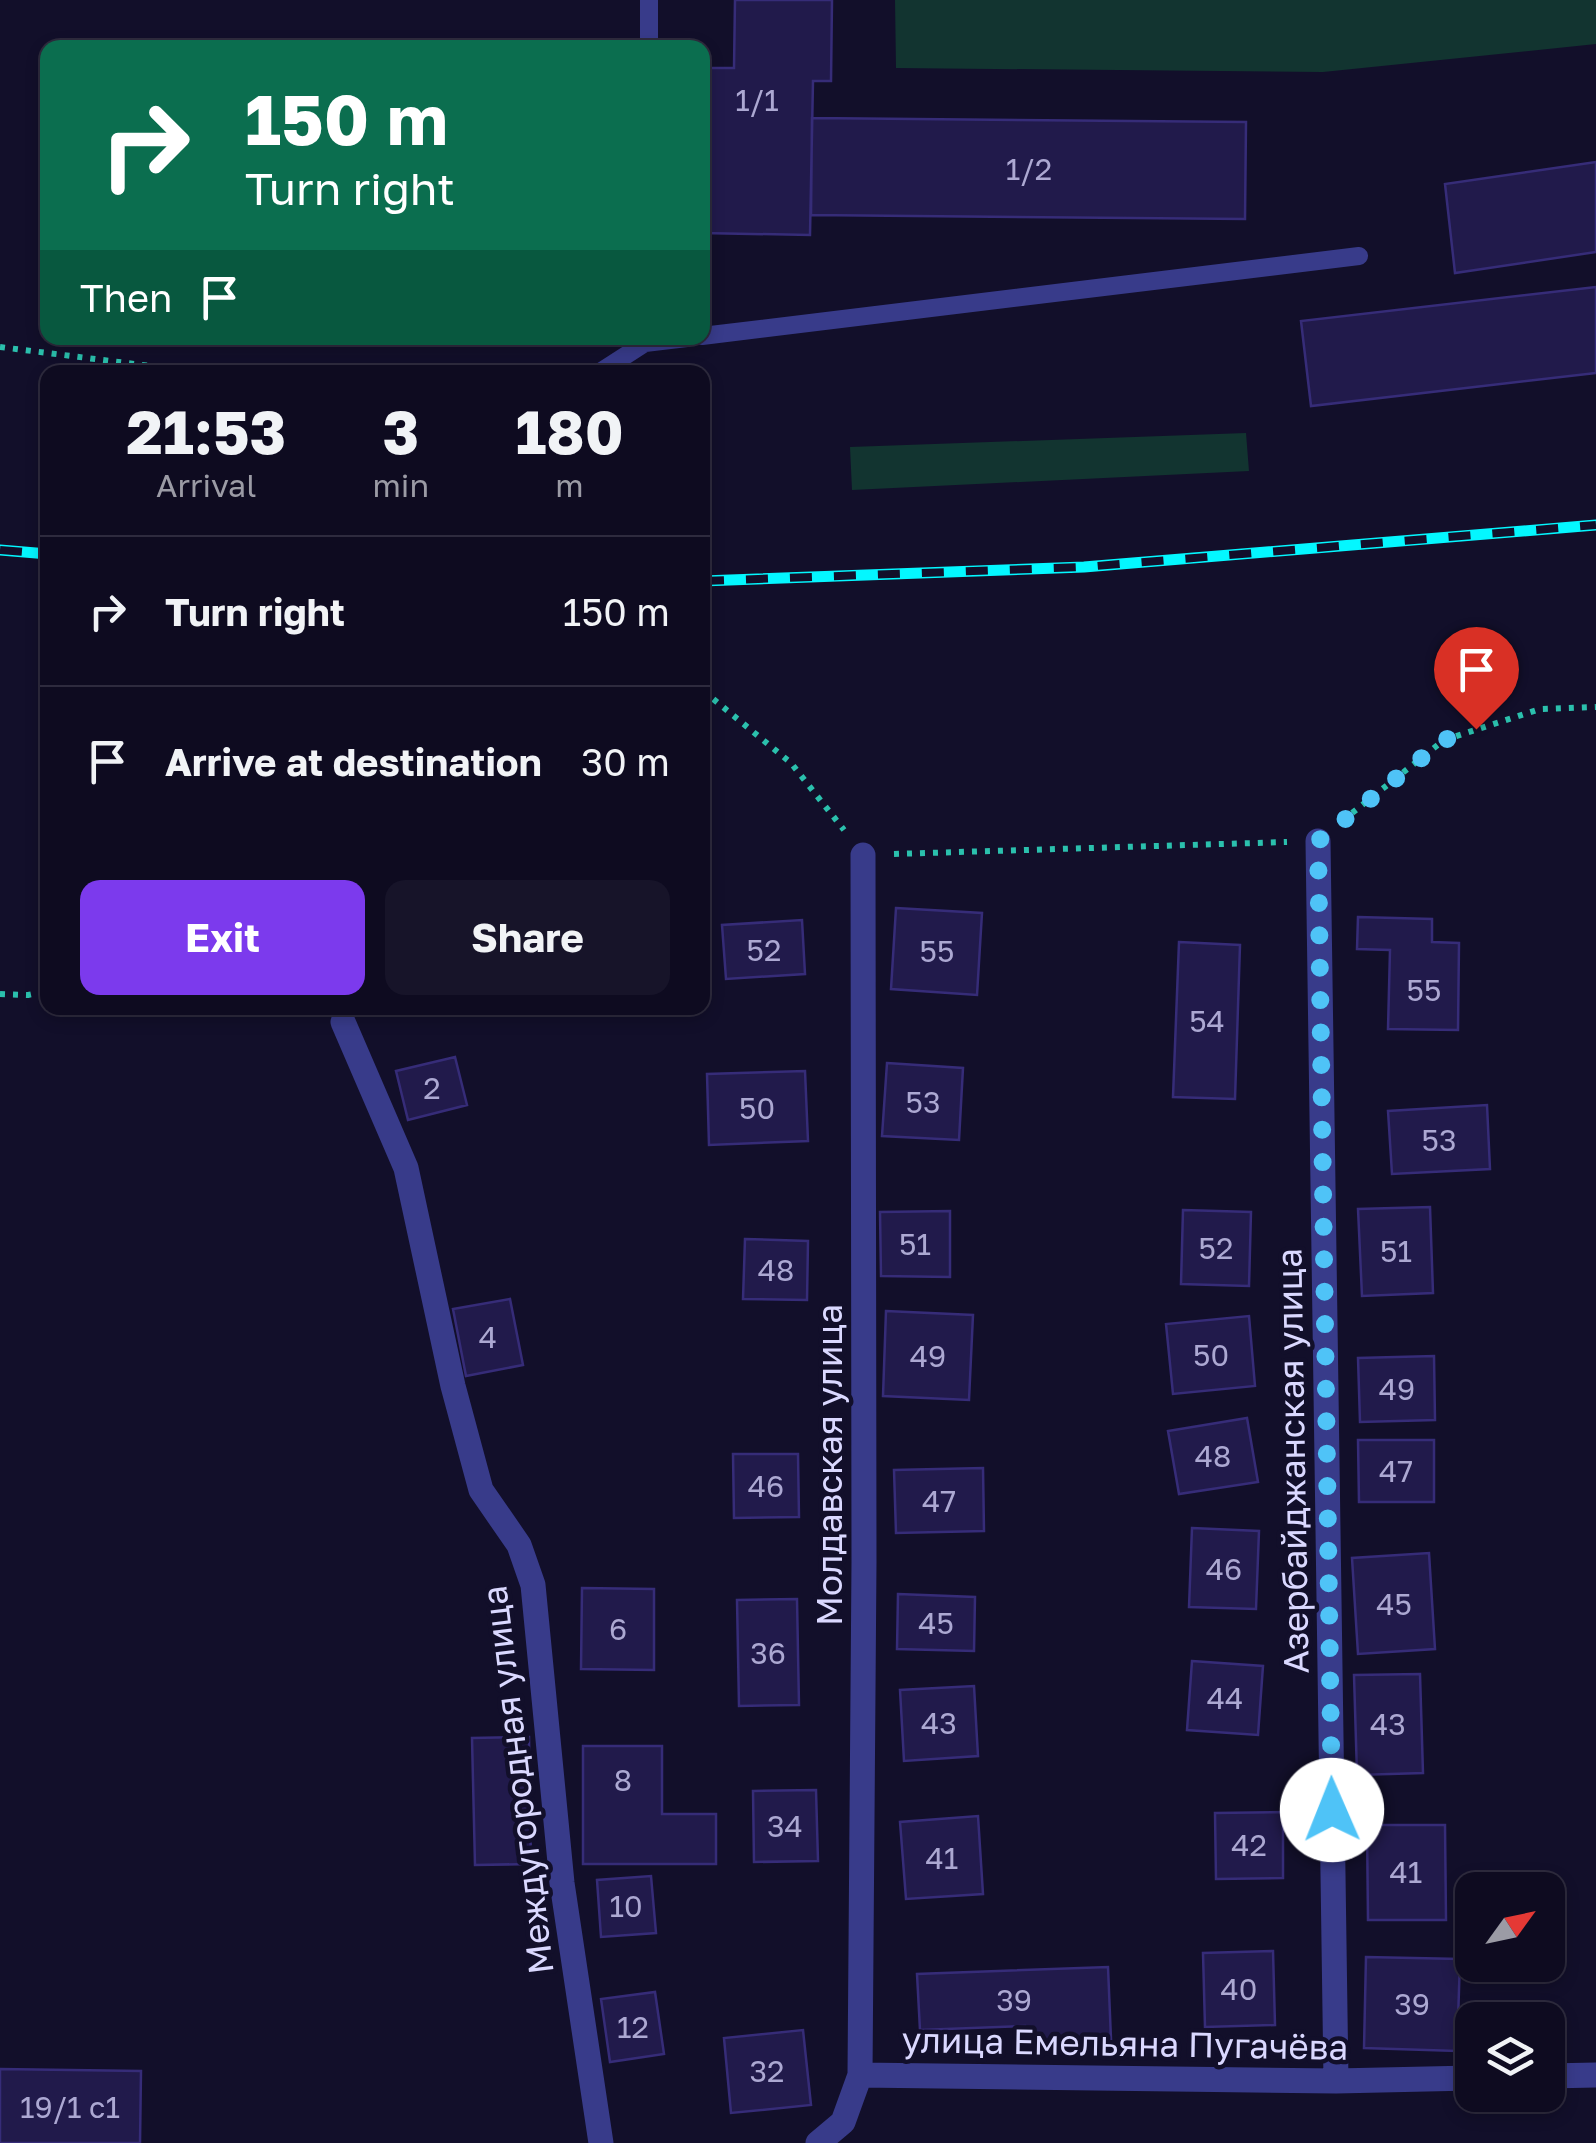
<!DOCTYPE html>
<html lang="en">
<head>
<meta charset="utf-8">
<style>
  :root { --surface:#0e0b20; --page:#171429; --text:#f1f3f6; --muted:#9b9ba5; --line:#2e2b3e; --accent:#7c3aed }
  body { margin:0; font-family:"Golos Text",sans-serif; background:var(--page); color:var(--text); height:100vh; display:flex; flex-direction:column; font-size:38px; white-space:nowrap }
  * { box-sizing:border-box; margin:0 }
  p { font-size:32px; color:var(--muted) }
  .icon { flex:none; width:55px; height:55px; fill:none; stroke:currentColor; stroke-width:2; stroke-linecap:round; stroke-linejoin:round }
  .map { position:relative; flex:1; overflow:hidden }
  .side { position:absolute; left:40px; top:365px; width:670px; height:650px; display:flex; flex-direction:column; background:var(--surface); border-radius:20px; box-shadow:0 5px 15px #0003,0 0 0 2px var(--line) }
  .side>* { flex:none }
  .guide { position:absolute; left:40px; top:40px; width:670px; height:305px; border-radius:20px; box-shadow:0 5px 15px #0003,0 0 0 2px var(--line); background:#0b6e4f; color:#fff; overflow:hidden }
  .needle { width:65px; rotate:57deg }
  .controls { position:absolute; left:1455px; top:1872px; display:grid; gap:20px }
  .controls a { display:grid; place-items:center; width:110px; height:110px; border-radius:20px; background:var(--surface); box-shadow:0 5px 15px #0003,0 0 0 2px var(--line); font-size:50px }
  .pin { position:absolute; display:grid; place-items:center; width:85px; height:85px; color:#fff; margin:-102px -42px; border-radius:50% 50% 50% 0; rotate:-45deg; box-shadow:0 0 10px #0007 }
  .pin .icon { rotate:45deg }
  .me { position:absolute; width:110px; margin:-55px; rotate:359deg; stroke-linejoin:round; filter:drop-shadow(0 0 8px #0008) }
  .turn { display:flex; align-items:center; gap:35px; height:210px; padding:0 40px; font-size:45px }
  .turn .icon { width:130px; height:130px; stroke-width:2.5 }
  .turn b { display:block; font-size:70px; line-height:85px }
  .then { display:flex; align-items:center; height:95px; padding:0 40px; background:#0003; gap:20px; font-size:38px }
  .eta { display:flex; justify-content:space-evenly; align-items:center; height:170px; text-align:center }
  .eta b { font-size:60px; font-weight:700; line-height:70px }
  .action { display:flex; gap:20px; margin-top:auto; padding:20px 40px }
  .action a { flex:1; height:115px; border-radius:20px; background:var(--accent); color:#fff; font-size:40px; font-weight:700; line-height:115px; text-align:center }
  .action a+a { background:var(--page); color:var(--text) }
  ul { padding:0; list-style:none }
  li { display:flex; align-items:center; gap:30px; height:150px; padding:0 40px; border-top:2px solid var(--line) }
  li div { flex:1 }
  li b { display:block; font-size:38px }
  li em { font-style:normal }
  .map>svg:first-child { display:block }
</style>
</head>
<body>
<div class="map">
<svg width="1596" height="2143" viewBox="0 0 1596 2143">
  <rect width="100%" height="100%" fill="#120f2a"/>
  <path fill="#123430" d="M895 0H1596V44L1323 72 896 68Z
    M1246 433 1249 471 852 490 850 447Z"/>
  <path fill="#211a4b" stroke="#362c78" stroke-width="2.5" d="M735 0H832L831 81H813L810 235 702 233V68H734Z
    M812 118 1246 122 1245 219 811 215Z
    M1596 162V252L1455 273 1445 184Z
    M1596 287V373L1311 406 1301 321Z
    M896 908 982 913 977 995 891 989Z
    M1358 917 1432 919V942L1459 943 1458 1030 1388 1029 1390 950 1357 949Z
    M802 920 805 974 726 979 722 925Z
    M1179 942 1240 945 1235 1099 1173 1097Z
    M455 1057 467 1105 408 1120 396 1071Z
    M887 1063 963 1068 959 1140 882 1136Z
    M805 1071 808 1141 709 1145 707 1074Z
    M1487 1105 1490 1169 1392 1174 1388 1111Z
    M1430 1207 1433 1293 1362 1296 1358 1209Z
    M1183 1210 1251 1212 1249 1286 1181 1284Z
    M950 1211V1277L881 1276 880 1212Z
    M745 1239 808 1241 807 1300 743 1299Z
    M510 1299 523 1365 466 1376 453 1309Z
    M886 1311 973 1315 969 1400 883 1396Z
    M1249 1316 1255 1386 1173 1394 1166 1324Z
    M1434 1356 1435 1420 1360 1422 1358 1358Z
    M1247 1418 1258 1482 1179 1494 1168 1431Z
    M1358 1440H1434V1502H1359Z
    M733 1454H798L799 1517 734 1518Z
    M983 1468 984 1531 896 1533 894 1470Z
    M1192 1528 1259 1531 1256 1609 1189 1607Z
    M1429 1553 1435 1649 1358 1654 1352 1558Z
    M582 1588 654 1589V1670L581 1669Z
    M898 1594 975 1597 974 1651 897 1649Z
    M797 1599 799 1705 739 1706 737 1600Z
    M1192 1661 1263 1666 1258 1735 1187 1730Z
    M1420 1674 1423 1773 1357 1775 1354 1675Z
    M974 1686 978 1756 904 1761 900 1690Z
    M529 1737 531 1864 475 1865 472 1738Z
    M583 1746H662V1814H716V1864H583Z
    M816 1790 818 1861 754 1862 753 1791Z
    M1283 1812V1878L1216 1879 1215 1813Z
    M978 1816 983 1894 906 1899 900 1822Z
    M1367 1825H1445L1446 1920H1368Z
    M651 1876 656 1933 601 1937 597 1880Z
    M1273 1951 1275 2025 1205 2027 1203 1953Z
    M1366 1957 1460 1959 1457 2051 1364 2048Z
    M1108 1967 1111 2039 1025 2043V2026L920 2030 917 1974Z
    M655 1992 664 2054 610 2062 601 1999Z
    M803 2030 811 2105 731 2113 724 2038Z
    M0 2069 141 2071 140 2143H0Z"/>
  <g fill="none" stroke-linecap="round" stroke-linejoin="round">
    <path stroke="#2bc0ad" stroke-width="6" stroke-dasharray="5 8" stroke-linecap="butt" d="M0 347 198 372
      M702 693 712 698 791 763 844 830
      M1342 821 1444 740 1540 709 1596 707
      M894 854 1287 842
      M0 994 28 995 48 991"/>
    <path stroke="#383b8a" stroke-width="18" d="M649 48V0
      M702 336 1359 256
      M600 372 645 343 687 338"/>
    <path stroke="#383b8a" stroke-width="25" d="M1318 841 1336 2081
      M343 1022 406 1168 453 1386 481 1490 519 1545 533 1585 562 1883 601 2143
      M860 2075 864 1562 863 855
      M1548 2076 1596 2075
      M818 2143 843 2122 860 2075 1336 2081 1472 2078"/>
    <defs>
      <path id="rail" d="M0 550 48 554
        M702 581 1084 567 1596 525"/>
    </defs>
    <use href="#rail" stroke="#04f7ff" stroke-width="11"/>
    <use href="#rail" stroke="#120f2a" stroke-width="8" stroke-dasharray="22" stroke-linecap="butt"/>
  </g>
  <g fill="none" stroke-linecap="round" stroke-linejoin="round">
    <path stroke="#4fc3f7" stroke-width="18" stroke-dasharray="0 32.4" d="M1332 1810 1318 841 1444 740 1476 729"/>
  </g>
  <g text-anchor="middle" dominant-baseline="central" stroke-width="9" stroke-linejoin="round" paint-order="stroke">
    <g font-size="30" fill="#aca8d2">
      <text x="757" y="100">1/1</text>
      <text x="1029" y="169">1/2</text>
      <text x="764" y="950">52</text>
      <text x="937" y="951">55</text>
      <text x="1424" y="990">55</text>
      <text x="1207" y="1021">54</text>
      <text x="432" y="1088">2</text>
      <text x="923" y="1102">53</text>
      <text x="757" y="1108">50</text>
      <text x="1439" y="1140">53</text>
      <text x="915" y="1244">51</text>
      <text x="1216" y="1248">52</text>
      <text x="1396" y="1251">51</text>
      <text x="776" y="1270">48</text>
      <text x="488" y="1337">4</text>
      <text x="1211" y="1355">50</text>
      <text x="928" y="1356">49</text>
      <text x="1397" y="1389">49</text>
      <text x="1213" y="1456">48</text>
      <text x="1396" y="1471">47</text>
      <text x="766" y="1486">46</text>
      <text x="939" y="1501">47</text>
      <text x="1224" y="1569">46</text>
      <text x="1394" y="1604">45</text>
      <text x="936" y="1623">45</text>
      <text x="618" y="1629">6</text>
      <text x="768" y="1653">36</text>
      <text x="1225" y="1698">44</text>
      <text x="939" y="1723">43</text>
      <text x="1388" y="1724">43</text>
      <text x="623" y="1780">8</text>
      <text x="785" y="1826">34</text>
      <text x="1249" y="1845">42</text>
      <text x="942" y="1858">41</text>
      <text x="1406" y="1872">41</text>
      <text x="626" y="1906">10</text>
      <text x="1239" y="1989">40</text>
      <text x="1014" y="2000">39</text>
      <text x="1412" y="2004">39</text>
      <text x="633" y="2027">12</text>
      <text x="767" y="2071">32</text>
      <text x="70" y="2107">19/1 с1</text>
    </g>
    <g font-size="35" fill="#dad8ff" stroke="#120f2a">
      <text transform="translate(1292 1461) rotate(-91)">Азербайджанская улица</text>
      <text transform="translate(829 1465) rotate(-90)">Молдавская улица</text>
      <text transform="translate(517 1780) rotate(-97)">Междугородная улица</text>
      <text transform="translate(1125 2043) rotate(1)">улица Емельяна Пугачёва</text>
    </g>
  </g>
</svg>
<div class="controls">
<a><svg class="needle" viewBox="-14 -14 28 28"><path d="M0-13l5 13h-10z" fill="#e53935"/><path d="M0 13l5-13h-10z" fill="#9b9ba5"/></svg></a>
<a><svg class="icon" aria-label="layers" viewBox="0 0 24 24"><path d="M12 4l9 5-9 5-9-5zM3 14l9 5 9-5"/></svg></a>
</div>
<div class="pin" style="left:1476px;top:729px;background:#d93025"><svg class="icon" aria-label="arrive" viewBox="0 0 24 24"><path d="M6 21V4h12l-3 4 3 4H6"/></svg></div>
<svg class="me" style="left:1332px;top:1810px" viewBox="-20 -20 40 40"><circle r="19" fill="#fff"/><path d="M0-13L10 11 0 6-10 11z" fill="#4fc3f7"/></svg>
<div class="guide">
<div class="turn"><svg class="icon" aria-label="right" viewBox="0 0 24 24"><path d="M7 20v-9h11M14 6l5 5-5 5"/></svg><div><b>150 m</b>Turn right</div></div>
<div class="then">Then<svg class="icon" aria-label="arrive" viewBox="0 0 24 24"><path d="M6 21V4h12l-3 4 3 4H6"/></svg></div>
</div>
<section class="side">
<div class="eta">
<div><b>21:53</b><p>Arrival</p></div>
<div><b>3</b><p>min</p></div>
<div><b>180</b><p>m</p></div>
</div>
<ul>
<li><svg class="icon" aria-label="right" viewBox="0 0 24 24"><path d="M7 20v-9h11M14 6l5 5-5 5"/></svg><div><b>Turn right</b></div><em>150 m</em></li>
<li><svg class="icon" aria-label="arrive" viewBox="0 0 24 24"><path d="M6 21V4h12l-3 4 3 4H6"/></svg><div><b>Arrive at destination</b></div><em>30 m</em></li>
</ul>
<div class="action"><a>Exit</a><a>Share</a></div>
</section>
</div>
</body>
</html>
